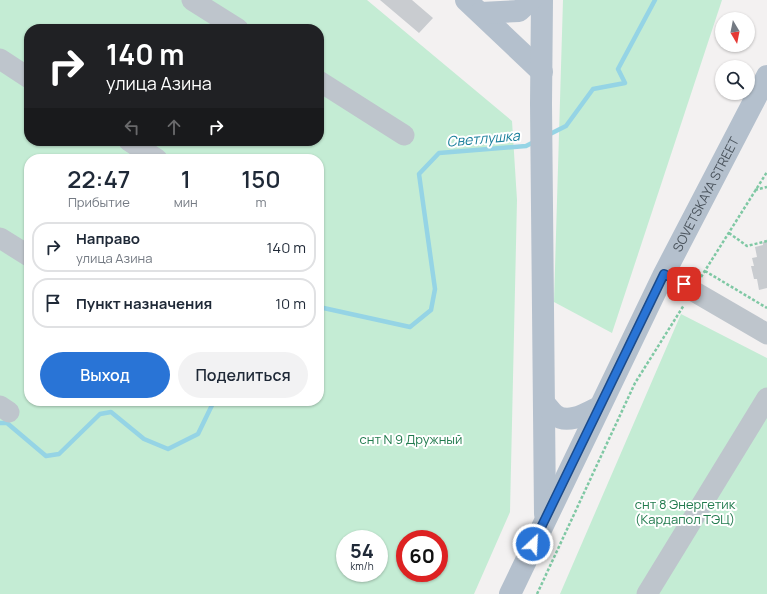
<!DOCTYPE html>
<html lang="ru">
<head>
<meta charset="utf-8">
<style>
  :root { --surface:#fff; --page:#f2f2f3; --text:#1f2937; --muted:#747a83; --line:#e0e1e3; --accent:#2974d6 }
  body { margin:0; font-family:Manrope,sans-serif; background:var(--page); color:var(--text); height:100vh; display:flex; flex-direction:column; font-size:15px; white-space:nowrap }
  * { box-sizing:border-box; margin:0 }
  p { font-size:13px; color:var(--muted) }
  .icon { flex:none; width:22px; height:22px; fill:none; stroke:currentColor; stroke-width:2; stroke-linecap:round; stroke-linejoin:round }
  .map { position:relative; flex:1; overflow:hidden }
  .panel { position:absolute; left:24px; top:154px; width:300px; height:252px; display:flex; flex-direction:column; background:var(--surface); border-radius:16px; box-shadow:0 1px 3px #0004 }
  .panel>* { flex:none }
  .guide { position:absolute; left:24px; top:24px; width:300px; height:122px; border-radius:16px; box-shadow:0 1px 3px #0004; background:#202124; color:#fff; overflow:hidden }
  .needle { width:26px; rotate:170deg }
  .controls { position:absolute; left:715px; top:12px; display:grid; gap:8px }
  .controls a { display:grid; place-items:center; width:40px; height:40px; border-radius:50%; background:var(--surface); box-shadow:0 1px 3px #0004; font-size:20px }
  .speed { position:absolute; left:336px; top:530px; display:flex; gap:8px; font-size:20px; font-weight:700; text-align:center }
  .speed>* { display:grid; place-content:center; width:52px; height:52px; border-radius:50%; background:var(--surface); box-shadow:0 1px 3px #0004; line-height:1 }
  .speed small { font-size:10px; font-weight:400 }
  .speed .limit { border:6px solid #d22; background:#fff; color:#111 }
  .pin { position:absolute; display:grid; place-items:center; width:34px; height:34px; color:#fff; margin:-17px; border-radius:8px; box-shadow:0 2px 6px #0006 }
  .me { position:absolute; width:44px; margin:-22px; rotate:25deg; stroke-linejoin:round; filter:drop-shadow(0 0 3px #0008) }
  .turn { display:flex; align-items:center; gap:14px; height:84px; padding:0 16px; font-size:18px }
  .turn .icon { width:52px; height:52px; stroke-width:2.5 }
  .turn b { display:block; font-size:28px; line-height:34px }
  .lanes { display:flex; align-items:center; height:38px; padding:0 16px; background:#0003; justify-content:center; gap:20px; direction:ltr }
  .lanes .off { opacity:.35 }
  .eta { display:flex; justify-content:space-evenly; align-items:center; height:68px; text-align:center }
  .eta b { font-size:24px; font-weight:600; line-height:28px }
  .button { display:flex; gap:8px; margin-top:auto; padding:8px 16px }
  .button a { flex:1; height:46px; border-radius:24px; background:var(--accent); color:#fff; font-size:16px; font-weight:600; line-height:46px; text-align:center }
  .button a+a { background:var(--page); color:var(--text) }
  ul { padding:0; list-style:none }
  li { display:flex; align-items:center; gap:12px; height:50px; margin:0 8px 6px; padding:0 8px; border:2px solid var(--line); border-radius:16px }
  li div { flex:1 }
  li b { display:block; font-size:15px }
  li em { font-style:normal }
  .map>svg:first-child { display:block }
</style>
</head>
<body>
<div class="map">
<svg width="767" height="594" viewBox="0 0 767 594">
  <rect width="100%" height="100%" fill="#f3f1f1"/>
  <path fill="#c4ecd4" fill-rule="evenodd" d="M0 0H367L512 121 517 200 510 512 474 594H0ZM29 29H319V141H29ZM29 159H319V401H29ZM345 539H379V573H345ZM405 539H439V573H405Z
    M563 0H722L612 333 554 302Z
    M681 314 767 358V594H560Z"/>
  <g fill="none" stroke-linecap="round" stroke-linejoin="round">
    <path stroke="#95d4e5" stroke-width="4.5" d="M548 135 566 126 593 89 625 83 618 69 655 0
      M319 307 410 327 431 310 435 289 419 174 439 153 526 146 536 141
      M0 423H7L46 456 59 454 100 414 111 412 144 439 168 449 198 434 214 401"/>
  </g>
  <path fill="#c9ccd0" d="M380 0H412L433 18 419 33Z
    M767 241V288L759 290 757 279H754L751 266H754L752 258 757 257 755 247 763 245V242Z"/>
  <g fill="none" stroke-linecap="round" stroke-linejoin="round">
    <path stroke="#7fc8a4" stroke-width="2.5" stroke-dasharray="3 2" stroke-linecap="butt" d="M755 190 767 187
      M729 233 747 246 767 241
      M705 271 767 308
      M701 277 767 172
      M537 594 635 383 684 305"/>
    <path stroke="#bec5cc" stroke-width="21" d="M192 0 238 29
      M0 59 29 78
      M319 81 404 135
      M129 141 157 159
      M0 238 29 256
      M664 274 767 334
      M0 406 9 412
      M647 594 767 398"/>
    <g stroke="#b4c0cd" stroke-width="22">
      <path d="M466 0 542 72"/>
      <path d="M542 0 541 104 545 514"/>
      <path d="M481 13 519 11 531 0"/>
      <path d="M544 403C548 407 551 412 555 415 568 425 587 413 599 407"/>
      <path id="s1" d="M510 594 664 274 767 76"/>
    </g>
  </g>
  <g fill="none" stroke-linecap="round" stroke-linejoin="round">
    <defs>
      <path id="route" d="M533 544 664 274 684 284"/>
    </defs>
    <use href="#route" stroke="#1b4b8b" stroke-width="10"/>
    <use href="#route" stroke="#2974d6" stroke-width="7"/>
  </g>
  <g text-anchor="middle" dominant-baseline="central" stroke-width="4" stroke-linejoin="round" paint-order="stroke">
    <g font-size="13" fill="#4b545d" stroke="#fff">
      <text stroke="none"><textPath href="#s1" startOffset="445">SOVETSKAYA STREET</textPath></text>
    </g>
    <g font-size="13" fill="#207a4d" stroke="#fff">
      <text x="411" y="439">снт N 9 Дружный</text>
      <text x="685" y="504">снт 8 Энергетик<tspan x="685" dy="15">(Кардапол ТЭЦ)</tspan></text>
    </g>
    <g font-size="14" font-style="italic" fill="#197f9b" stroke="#fff">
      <text transform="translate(483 138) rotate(-5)">Светлушка</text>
    </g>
  </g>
</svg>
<div class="controls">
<a><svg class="needle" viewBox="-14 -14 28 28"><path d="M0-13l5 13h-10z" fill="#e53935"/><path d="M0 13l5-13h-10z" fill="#747a83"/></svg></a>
<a><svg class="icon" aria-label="search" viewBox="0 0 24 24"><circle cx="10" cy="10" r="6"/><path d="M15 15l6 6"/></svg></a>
</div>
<div class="speed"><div>54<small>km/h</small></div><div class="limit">60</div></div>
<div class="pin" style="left:684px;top:284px;background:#d93025"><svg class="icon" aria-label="arrive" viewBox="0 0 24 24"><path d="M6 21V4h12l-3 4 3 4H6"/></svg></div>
<svg class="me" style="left:533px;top:544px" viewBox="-20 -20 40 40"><circle r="17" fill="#2974d6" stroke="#fff" stroke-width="3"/><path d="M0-11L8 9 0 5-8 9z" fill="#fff"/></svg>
<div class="guide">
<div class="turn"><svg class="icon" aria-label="right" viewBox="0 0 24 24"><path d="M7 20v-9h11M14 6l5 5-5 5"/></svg><div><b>140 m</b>улица Азина</div></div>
<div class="lanes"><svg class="icon off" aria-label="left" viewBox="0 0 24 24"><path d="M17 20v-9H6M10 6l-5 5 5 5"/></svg><svg class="icon off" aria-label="ahead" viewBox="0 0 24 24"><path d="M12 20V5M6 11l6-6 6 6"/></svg><svg class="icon" aria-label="right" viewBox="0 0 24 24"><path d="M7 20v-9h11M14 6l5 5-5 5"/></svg></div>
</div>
<section class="panel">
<div class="eta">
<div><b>22:47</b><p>Прибытие</p></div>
<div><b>1</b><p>мин</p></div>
<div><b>150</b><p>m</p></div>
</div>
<ul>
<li><svg class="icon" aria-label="right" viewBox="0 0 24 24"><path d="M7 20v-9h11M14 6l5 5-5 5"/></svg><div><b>Направо</b><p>улица Азина</p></div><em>140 m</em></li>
<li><svg class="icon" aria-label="arrive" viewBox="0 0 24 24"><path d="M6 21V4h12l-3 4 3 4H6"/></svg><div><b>Пункт назначения</b></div><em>10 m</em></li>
</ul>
<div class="button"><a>Выход</a><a>Поделиться</a></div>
</section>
</div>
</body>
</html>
